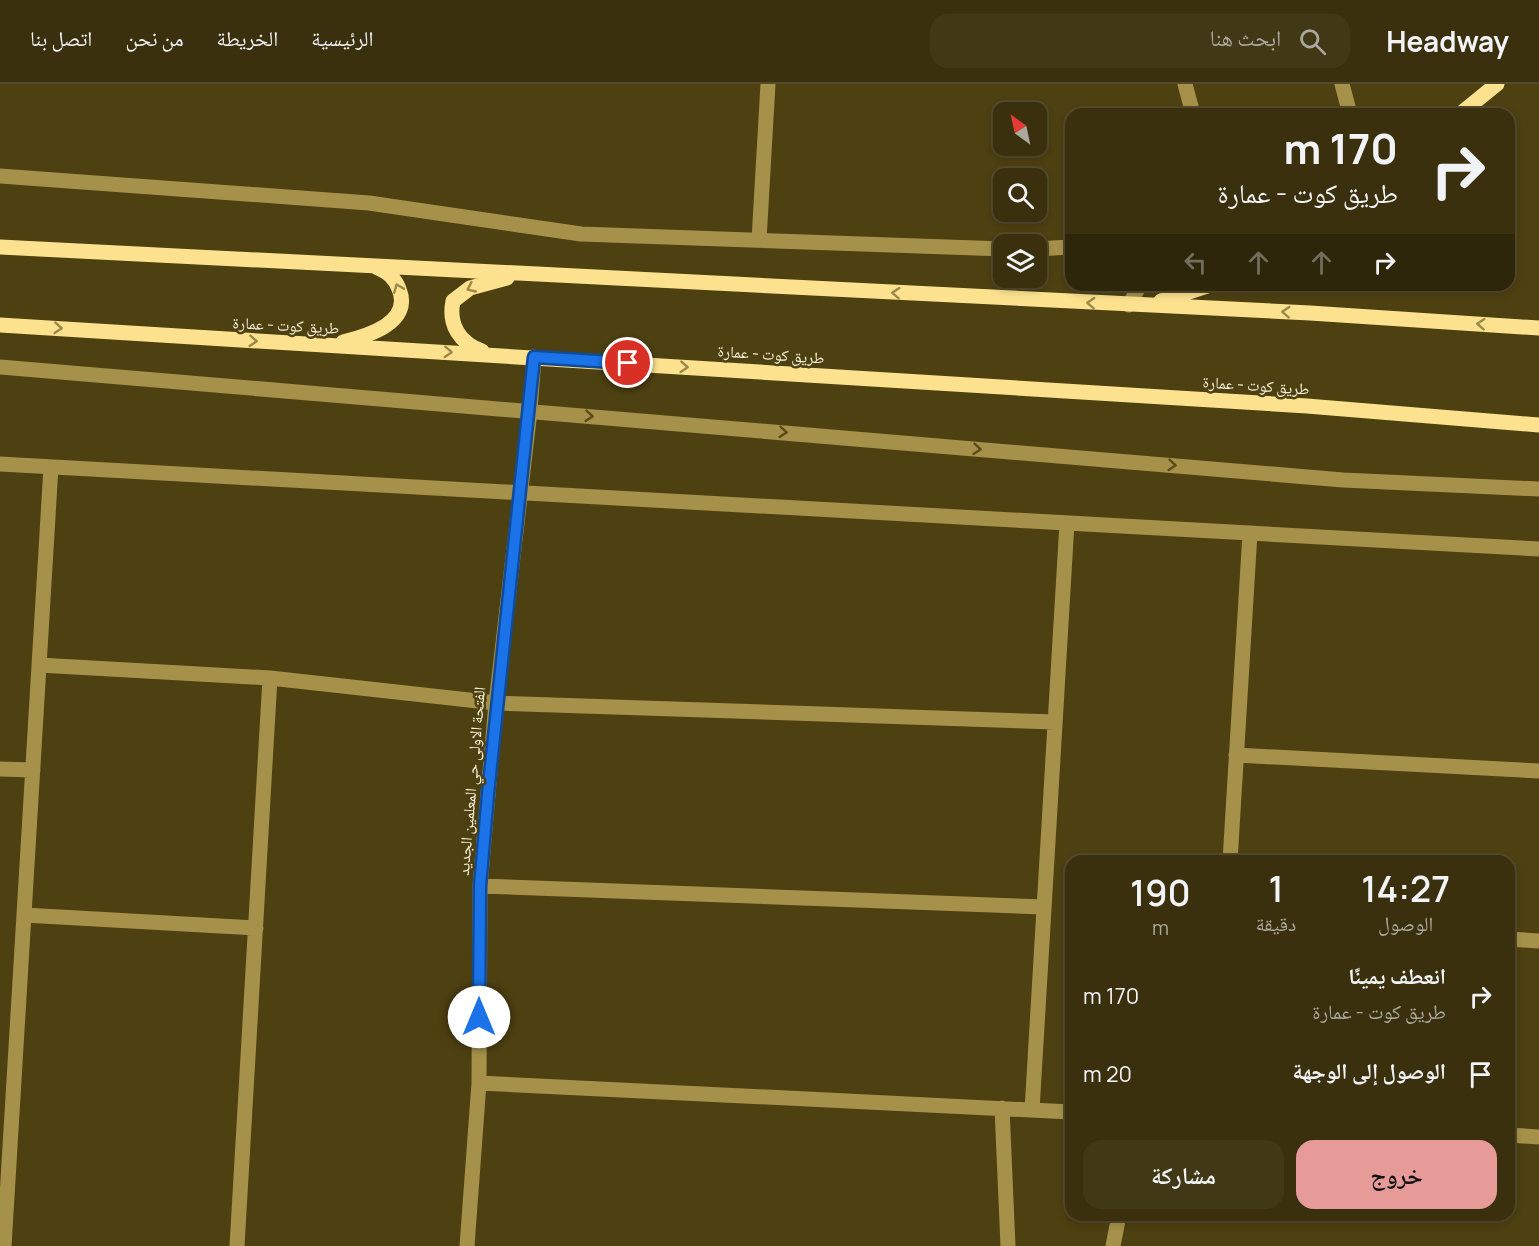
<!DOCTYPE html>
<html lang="ar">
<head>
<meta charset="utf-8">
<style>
  :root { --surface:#3a300d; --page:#413816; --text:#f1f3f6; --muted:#aba99d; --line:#544b2e; --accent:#e69b98 }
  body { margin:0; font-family:Manrope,"Noto Naskh Arabic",sans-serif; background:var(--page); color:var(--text); direction:rtl; height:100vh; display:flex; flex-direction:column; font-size:22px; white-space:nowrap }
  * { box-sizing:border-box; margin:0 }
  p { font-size:20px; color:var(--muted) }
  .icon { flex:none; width:33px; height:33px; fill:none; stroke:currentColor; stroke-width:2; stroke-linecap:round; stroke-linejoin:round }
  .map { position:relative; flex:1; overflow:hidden; direction:ltr }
  .sheet { position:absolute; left:1065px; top:771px; width:450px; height:366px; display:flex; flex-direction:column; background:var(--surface); border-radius:18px; box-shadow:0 3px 9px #0003,0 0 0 2px var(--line); direction:rtl }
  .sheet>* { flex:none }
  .guide { position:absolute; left:1065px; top:24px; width:450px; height:183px; border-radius:18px; box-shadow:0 3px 9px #0003,0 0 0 2px var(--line); direction:rtl; background:#3a300d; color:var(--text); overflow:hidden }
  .needle { width:39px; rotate:327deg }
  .tools { position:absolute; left:993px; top:18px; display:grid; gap:12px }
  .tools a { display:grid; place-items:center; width:54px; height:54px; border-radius:12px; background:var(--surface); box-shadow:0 3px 9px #0003,0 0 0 2px var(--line); font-size:30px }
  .pin { position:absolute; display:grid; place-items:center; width:51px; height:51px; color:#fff; margin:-26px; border:3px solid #fff; border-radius:50%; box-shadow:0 2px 6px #0007 }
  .me { position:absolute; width:66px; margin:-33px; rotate:0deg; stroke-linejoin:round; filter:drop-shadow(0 0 4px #0008) }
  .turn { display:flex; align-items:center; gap:21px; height:126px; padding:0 18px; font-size:27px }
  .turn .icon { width:78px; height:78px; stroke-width:2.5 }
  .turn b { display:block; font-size:42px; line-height:51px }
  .lanes { display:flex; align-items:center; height:57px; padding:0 18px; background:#0003; justify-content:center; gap:30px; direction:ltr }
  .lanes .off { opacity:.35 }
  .eta { display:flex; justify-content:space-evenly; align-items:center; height:102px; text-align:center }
  .eta b { font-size:36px; font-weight:600; line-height:42px }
  .cta { display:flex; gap:12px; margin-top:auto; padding:12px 18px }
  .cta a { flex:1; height:69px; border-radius:18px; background:var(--accent); color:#111; font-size:24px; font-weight:600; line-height:69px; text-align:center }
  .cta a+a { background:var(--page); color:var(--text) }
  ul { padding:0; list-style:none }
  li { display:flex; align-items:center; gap:18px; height:78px; padding:0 18px }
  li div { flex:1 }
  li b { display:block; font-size:22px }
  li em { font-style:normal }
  header { display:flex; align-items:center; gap:36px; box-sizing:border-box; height:84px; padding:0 30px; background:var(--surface); border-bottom:2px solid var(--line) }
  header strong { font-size:28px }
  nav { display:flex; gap:33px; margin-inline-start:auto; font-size:21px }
  .search { width:420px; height:54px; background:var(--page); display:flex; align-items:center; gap:15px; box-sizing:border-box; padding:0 21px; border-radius:18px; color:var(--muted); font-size:22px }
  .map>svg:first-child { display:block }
</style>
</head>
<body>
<header>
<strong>Headway</strong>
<div class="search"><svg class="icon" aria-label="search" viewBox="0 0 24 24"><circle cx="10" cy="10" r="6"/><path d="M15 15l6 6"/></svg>ابحث هنا</div>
<nav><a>الرئيسية</a><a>الخريطة</a><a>من نحن</a><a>اتصل بنا</a></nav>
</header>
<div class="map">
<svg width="1539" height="1162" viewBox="0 0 1539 1162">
  <rect width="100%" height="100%" fill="#4d4011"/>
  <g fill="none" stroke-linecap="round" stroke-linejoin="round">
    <path stroke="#a6914b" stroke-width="15" d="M1185 0 1193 30
      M1342 0 1350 30
      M0 92 369 119 581 150 1004 165
      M759 156 768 0
      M1036 165 1071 163
      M1129 221 1140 201
      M0 283 1343 396 1539 405
      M0 380 1539 465
      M39 581 270 594 496 619 1055 638
      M1236 671 1539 687
      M0 685 33 686
      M1230 777 1250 449
      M480 802 1044 823
      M24 831 256 844
      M1509 855 1539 857
      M479 999 1071 1028
      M1002 1024 1008 1162
      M1032 1026 1067 439
      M1509 1051 1539 1053
      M4 1162 51 383
      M237 1162 270 594
      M467 1162 479 999 480 802 496 619 530 327 534 273
      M1113 1162 1119 1131"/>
    <path stroke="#fce28f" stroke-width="15" d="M1460 30 1497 0
      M0 163 1310 229 1539 244
      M1161 217 1210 201
      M0 241 1307 322 1539 341
      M343 258C367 252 413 239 399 205 395 194 388 188 376 183
      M482 267C460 259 448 241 453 217L470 204 507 194"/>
  </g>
  <defs><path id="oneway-chevron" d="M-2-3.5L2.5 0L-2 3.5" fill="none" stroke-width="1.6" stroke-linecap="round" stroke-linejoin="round" transform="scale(1.5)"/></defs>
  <g stroke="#9c894a">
    <use href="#oneway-chevron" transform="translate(398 204) rotate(-112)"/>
    <use href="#oneway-chevron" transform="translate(471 204) rotate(155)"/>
    <use href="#oneway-chevron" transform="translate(896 209) rotate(-177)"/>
    <use href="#oneway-chevron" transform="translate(1091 219) rotate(-177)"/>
    <use href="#oneway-chevron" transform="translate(1286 228) rotate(-177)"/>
    <use href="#oneway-chevron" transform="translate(1481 240) rotate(-176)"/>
    <use href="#oneway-chevron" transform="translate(58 244) rotate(4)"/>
    <use href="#oneway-chevron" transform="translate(253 257) rotate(4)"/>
    <use href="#oneway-chevron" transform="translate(448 268) rotate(3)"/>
    <use href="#oneway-chevron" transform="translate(684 283) rotate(4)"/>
  </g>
  <g stroke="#5a4c1a">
    <use href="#oneway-chevron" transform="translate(589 332) rotate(5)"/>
    <use href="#oneway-chevron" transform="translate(783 348) rotate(5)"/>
    <use href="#oneway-chevron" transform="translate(977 365) rotate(5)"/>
    <use href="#oneway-chevron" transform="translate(1172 381) rotate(5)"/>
  </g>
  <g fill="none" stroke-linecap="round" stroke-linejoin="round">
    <defs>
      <path id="route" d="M479 933 480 802 488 710 534 273 628 279"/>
    </defs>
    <use href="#route" stroke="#114b97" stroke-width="15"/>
    <use href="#route" stroke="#1a73e8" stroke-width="10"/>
  </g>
  <g text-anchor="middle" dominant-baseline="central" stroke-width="5" stroke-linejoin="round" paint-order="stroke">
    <g font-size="16" fill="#f7efd7" stroke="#4d4011">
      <text transform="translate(286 241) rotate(3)">طريق كوت - عمارة</text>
      <text transform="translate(771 270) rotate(4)">طريق كوت - عمارة</text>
      <text transform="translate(1256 301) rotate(4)">طريق كوت - عمارة</text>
      <text transform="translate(471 697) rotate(-85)">الفتحة الاولى حي المعلمين الجديد</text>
    </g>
  </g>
</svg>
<div class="tools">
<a><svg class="needle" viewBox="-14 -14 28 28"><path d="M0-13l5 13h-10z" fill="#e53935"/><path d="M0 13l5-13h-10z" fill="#aba99d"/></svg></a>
<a><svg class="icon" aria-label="search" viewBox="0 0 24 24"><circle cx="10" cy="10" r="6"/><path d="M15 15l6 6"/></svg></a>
<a><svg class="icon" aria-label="layers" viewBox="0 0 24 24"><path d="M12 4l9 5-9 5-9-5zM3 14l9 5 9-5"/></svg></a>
</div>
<div class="pin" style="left:628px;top:279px;background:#d93025"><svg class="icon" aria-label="arrive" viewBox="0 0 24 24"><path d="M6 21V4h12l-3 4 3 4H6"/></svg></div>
<svg class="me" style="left:479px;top:933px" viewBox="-20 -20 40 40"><circle r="19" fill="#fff"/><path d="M0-13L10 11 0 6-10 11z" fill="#1a73e8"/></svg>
<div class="guide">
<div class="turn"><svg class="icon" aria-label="right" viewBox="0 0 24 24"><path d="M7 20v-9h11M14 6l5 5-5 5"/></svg><div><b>170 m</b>طريق كوت - عمارة</div></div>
<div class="lanes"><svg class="icon off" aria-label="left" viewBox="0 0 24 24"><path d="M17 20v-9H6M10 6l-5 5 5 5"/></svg><svg class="icon off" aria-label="ahead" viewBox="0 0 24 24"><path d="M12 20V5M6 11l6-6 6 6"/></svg><svg class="icon off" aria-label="ahead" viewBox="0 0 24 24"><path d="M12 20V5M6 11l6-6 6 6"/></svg><svg class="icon" aria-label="right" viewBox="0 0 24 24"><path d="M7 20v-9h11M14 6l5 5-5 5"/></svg></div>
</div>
<section class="sheet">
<div class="eta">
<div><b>14:27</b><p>الوصول</p></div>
<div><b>1</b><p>دقيقة</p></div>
<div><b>190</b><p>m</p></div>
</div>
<ul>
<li><svg class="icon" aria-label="right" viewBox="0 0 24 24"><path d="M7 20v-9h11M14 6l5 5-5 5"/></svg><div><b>انعطف يمينًا</b><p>طريق كوت - عمارة</p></div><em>170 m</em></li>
<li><svg class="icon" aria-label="arrive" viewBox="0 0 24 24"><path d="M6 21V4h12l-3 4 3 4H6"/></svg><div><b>الوصول إلى الوجهة</b></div><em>20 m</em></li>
</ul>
<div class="cta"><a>خروج</a><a>مشاركة</a></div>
</section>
</div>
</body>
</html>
